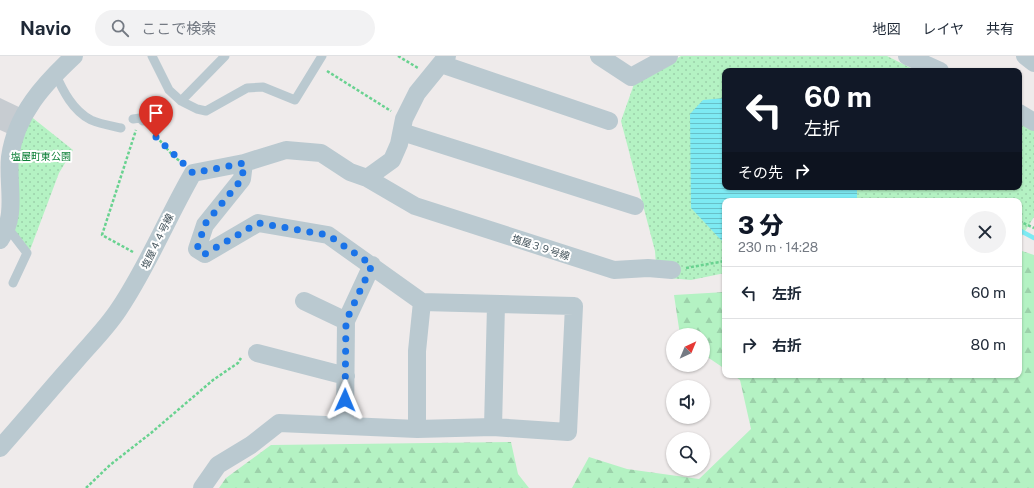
<!DOCTYPE html>
<html lang="ja">
<head>
<meta charset="utf-8">
<style>
  :root { --surface:#fff; --page:#f2f2f3; --text:#1f2937; --muted:#747a83; --line:#e0e1e3; --accent:#111827 }
  body { margin:0; font-family:"Public Sans","Noto Sans JP",sans-serif; background:var(--page); color:var(--text); height:100vh; display:flex; flex-direction:column; font-size:15px; white-space:nowrap }
  * { box-sizing:border-box; margin:0 }
  p { font-size:13px; color:var(--muted) }
  .icon { flex:none; width:22px; height:22px; fill:none; stroke:currentColor; stroke-width:2; stroke-linecap:round; stroke-linejoin:round }
  .map { position:relative; flex:1; overflow:hidden }
  .side { position:absolute; left:722px; top:142px; width:300px; height:180px; display:flex; flex-direction:column; background:var(--surface); border-radius:8px; box-shadow:0 1px 3px #0004 }
  .side>* { flex:none }
  .top-card { position:absolute; left:722px; top:12px; width:300px; height:122px; border-radius:8px; box-shadow:0 1px 3px #0004; background:#111827; color:#fff; overflow:hidden }
  .needle { width:26px; rotate:44deg }
  .tools { position:absolute; left:666px; top:272px; display:grid; gap:8px }
  .tools a { display:grid; place-items:center; width:44px; height:44px; border-radius:50%; background:var(--surface); box-shadow:0 1px 3px #0004; font-size:20px }
  .pin { position:absolute; display:grid; place-items:center; width:34px; height:34px; color:#fff; margin:-41px -17px; border-radius:50% 50% 50% 0; rotate:-45deg; box-shadow:0 0 4px #0007 }
  .pin .icon { rotate:45deg }
  .me { position:absolute; width:44px; margin:-22px; rotate:1deg; stroke-linejoin:round; filter:drop-shadow(0 0 3px #0008) }
  .turn { display:flex; align-items:center; gap:14px; height:84px; padding:0 16px; font-size:18px }
  .turn .icon { width:52px; height:52px; stroke-width:2.5 }
  .turn b { display:block; font-size:28px; line-height:34px }
  .then { display:flex; align-items:center; height:38px; padding:0 16px; background:#0003; gap:8px; font-size:15px }
  .round { display:grid; place-items:center; flex:none; width:42px; height:42px; border-radius:21px; background:var(--page) }
  .summary { display:flex; align-items:center; justify-content:space-between; height:68px; padding:0 16px }
  h1 { font-size:24px; font-weight:800; line-height:30px; color:var(--accent) }
  ul { padding:0; list-style:none }
  li { display:flex; align-items:center; gap:12px; height:52px; padding:0 16px; border-top:1px solid var(--line) }
  li div { flex:1 }
  li b { display:block; font-size:15px }
  li em { font-style:normal }
  header { display:flex; align-items:center; gap:24px; box-sizing:border-box; height:56px; padding:0 20px; background:var(--surface); border-bottom:1px solid var(--line) }
  header strong { font-size:19px }
  nav { display:flex; gap:22px; margin-inline-start:auto; font-size:14px }
  .search { width:280px; height:36px; background:var(--page); display:flex; align-items:center; gap:10px; box-sizing:border-box; padding:0 14px; border-radius:22px; color:var(--muted); font-size:15px }
  .map>svg:first-child { display:block }
</style>
</head>
<body>
<header>
<strong>Navio</strong>
<div class="search"><svg class="icon" aria-label="search" viewBox="0 0 24 24"><circle cx="10" cy="10" r="6"/><path d="M15 15l6 6"/></svg>ここで検索</div>
<nav><a>地図</a><a>レイヤ</a><a>共有</a></nav>
</header>
<div class="map">
<svg width="1034" height="432" viewBox="0 0 1034 432">
  <defs>
    <pattern id="grass-dots" width="8" height="8" patternUnits="userSpaceOnUse"><rect width="8" height="8" fill="#b4f2c3"/><path d="M2 2h.1M6 6h.1" fill="none" stroke="#9cd1aa" stroke-width="1.8" stroke-linecap="round"/></pattern>
    <pattern id="forest-firs" width="22" height="20" patternUnits="userSpaceOnUse"><rect width="22" height="20" fill="#b4f2c3"/><path d="M5 1l3.5 6h-7zM16 11l3.5 6h-7z" fill="#9cd1aa"/></pattern>
    <pattern id="water-rules" width="6" height="5" patternUnits="userSpaceOnUse"><rect width="6" height="5" fill="#7deaf3"/><path d="M0 2.5h6" fill="none" stroke="#68c0c8"/></pattern>
  </defs>
  <rect width="100%" height="100%" fill="#efebeb"/>
  <path fill="url(#grass-dots)" d="M681 0H887L917 15H725V131H1019V65L1034 73V161L1020 183 1019 145H725V217L691 224 657 221 655 195 621 65 634 28Z
    M29 59 73 94 59 117 30 194 11 171 16 96Z"/>
  <path fill="url(#forest-firs)" d="M1019 194 1034 199V432H572L589 401 627 413 699 423 751 373 740 324 733 319H1019Z
    M725 236V313L703 298V279H680L674 239Z
    M511 386 518 418 529 432H219L226 422 271 389Z"/>
  <path fill="url(#water-rules)" d="M725 42V131H857V145H725V185L721 184 691 152 690 58 703 44Z"/>
  <g fill="none" stroke-linecap="round" stroke-linejoin="round">
    <path stroke="#7deaf3" stroke-width="4.5" d="M1019 174 1034 182"/>
  </g>
  <path fill="#c7ccd1" d="M0 42 21 52 9 78 0 74Z"/>
  <g fill="none" stroke-linecap="round" stroke-linejoin="round">
    <path stroke="#69d290" stroke-width="2.5" stroke-dasharray="3 2" stroke-linecap="butt" d="M398 0 418 12
      M327 15 391 55
      M150 73 174 101 183 107
      M1019 165 1034 172
      M133 196 102 179 136 74
      M686 212 725 205
      M86 432 110 409 151 377 213 324 238 307 241 302"/>
    <path stroke="#bac9d0" stroke-width="9" d="M152 0 169 34 181 45 197 53 206 55 247 32 263 31 295 44 322 0
      M55 17C63 35 73 55 91 64 100 68 112 70 121 72
      M181 45 225 0
      M133 63 140 62 143 65
      M7 171 27 197 13 227"/>
    <path stroke="#bac9d0" stroke-width="18" d="M599 0 631 21 669 0
      M907 0 940 15
      M1025 0 1034 7
      M441 8 609 65
      M1019 57 1034 66
      M402 76 635 150
      M367 122 392 104 399 88 404 63 417 37 447 0
      M0 184C18 159 7 129 10 101 16 58 44 28 74 0
      M304 245 346 265
      M257 297 346 320
      M345 369 346 265 372 209
      M493 371 496 249
      M417 373V295L422 246
      M0 392C25 364 49 335 74 307 89 289 106 273 119 253 148 210 167 162 193 117L244 107 286 94 321 97 350 116 367 122 415 150 614 214 648 212 672 214
      M202 432 218 409 251 389 279 367 417 373 493 371 568 376 574 250 422 246 328 179 258 167 205 198 197 193 205 169 242 123 244 107"/>
  </g>
  <g fill="none" stroke-linecap="round" stroke-linejoin="round">
    <path stroke="#1a73e8" stroke-width="7" stroke-dasharray="0 12.6" d="M156 81 193 117 244 107 242 123 205 168 197 193 205 198 258 167 328 179 372 209 346 265 345 344"/>
  </g>
  <g text-anchor="middle" dominant-baseline="central" stroke-width="4" stroke-linejoin="round" paint-order="stroke">
    <g font-size="10" fill="#0e8038" stroke="#fff">
      <text x="41" y="100">塩屋町東公園</text>
    </g>
    <g font-size="10" fill="#42525a" stroke="#fff">
      <text transform="translate(157 185) rotate(-64)">塩屋４４号線</text>
      <text transform="translate(541 191) rotate(18)">塩屋３９号線</text>
    </g>
  </g>
</svg>
<div class="tools">
<a><svg class="needle" viewBox="-14 -14 28 28"><path d="M0-13l5 13h-10z" fill="#e53935"/><path d="M0 13l5-13h-10z" fill="#747a83"/></svg></a>
<a><svg class="icon" aria-label="sound" viewBox="0 0 24 24"><path d="M4 9h4l5-4v14l-5-4H4zM17 9q2 3 0 6"/></svg></a>
<a><svg class="icon" aria-label="search" viewBox="0 0 24 24"><circle cx="10" cy="10" r="6"/><path d="M15 15l6 6"/></svg></a>
</div>
<div class="pin" style="left:156px;top:81px;background:#d93025"><svg class="icon" aria-label="arrive" viewBox="0 0 24 24"><path d="M6 21V4h12l-3 4 3 4H6"/></svg></div>
<svg class="me" style="left:345px;top:344px" viewBox="-20 -20 40 40"><path d="M0-17L14 15 0 8-14 15z" fill="#1a73e8" stroke="#fff" stroke-width="4"/></svg>
<div class="top-card">
<div class="turn"><svg class="icon" aria-label="left" viewBox="0 0 24 24"><path d="M17 20v-9H6M10 6l-5 5 5 5"/></svg><div><b>60 m</b>左折</div></div>
<div class="then">その先<svg class="icon" aria-label="right" viewBox="0 0 24 24"><path d="M7 20v-9h11M14 6l5 5-5 5"/></svg></div>
</div>
<section class="side">
<div class="summary"><div><h1>3 分</h1><p>230 m · 14:28</p></div><a class="round"><svg class="icon" aria-label="close" viewBox="0 0 24 24"><path d="M6 6l12 12M18 6L6 18"/></svg></a></div>
<ul>
<li><svg class="icon" aria-label="left" viewBox="0 0 24 24"><path d="M17 20v-9H6M10 6l-5 5 5 5"/></svg><div><b>左折</b></div><em>60 m</em></li>
<li><svg class="icon" aria-label="right" viewBox="0 0 24 24"><path d="M7 20v-9h11M14 6l5 5-5 5"/></svg><div><b>右折</b></div><em>80 m</em></li>
</ul>
</section>
</div>
</body>
</html>
